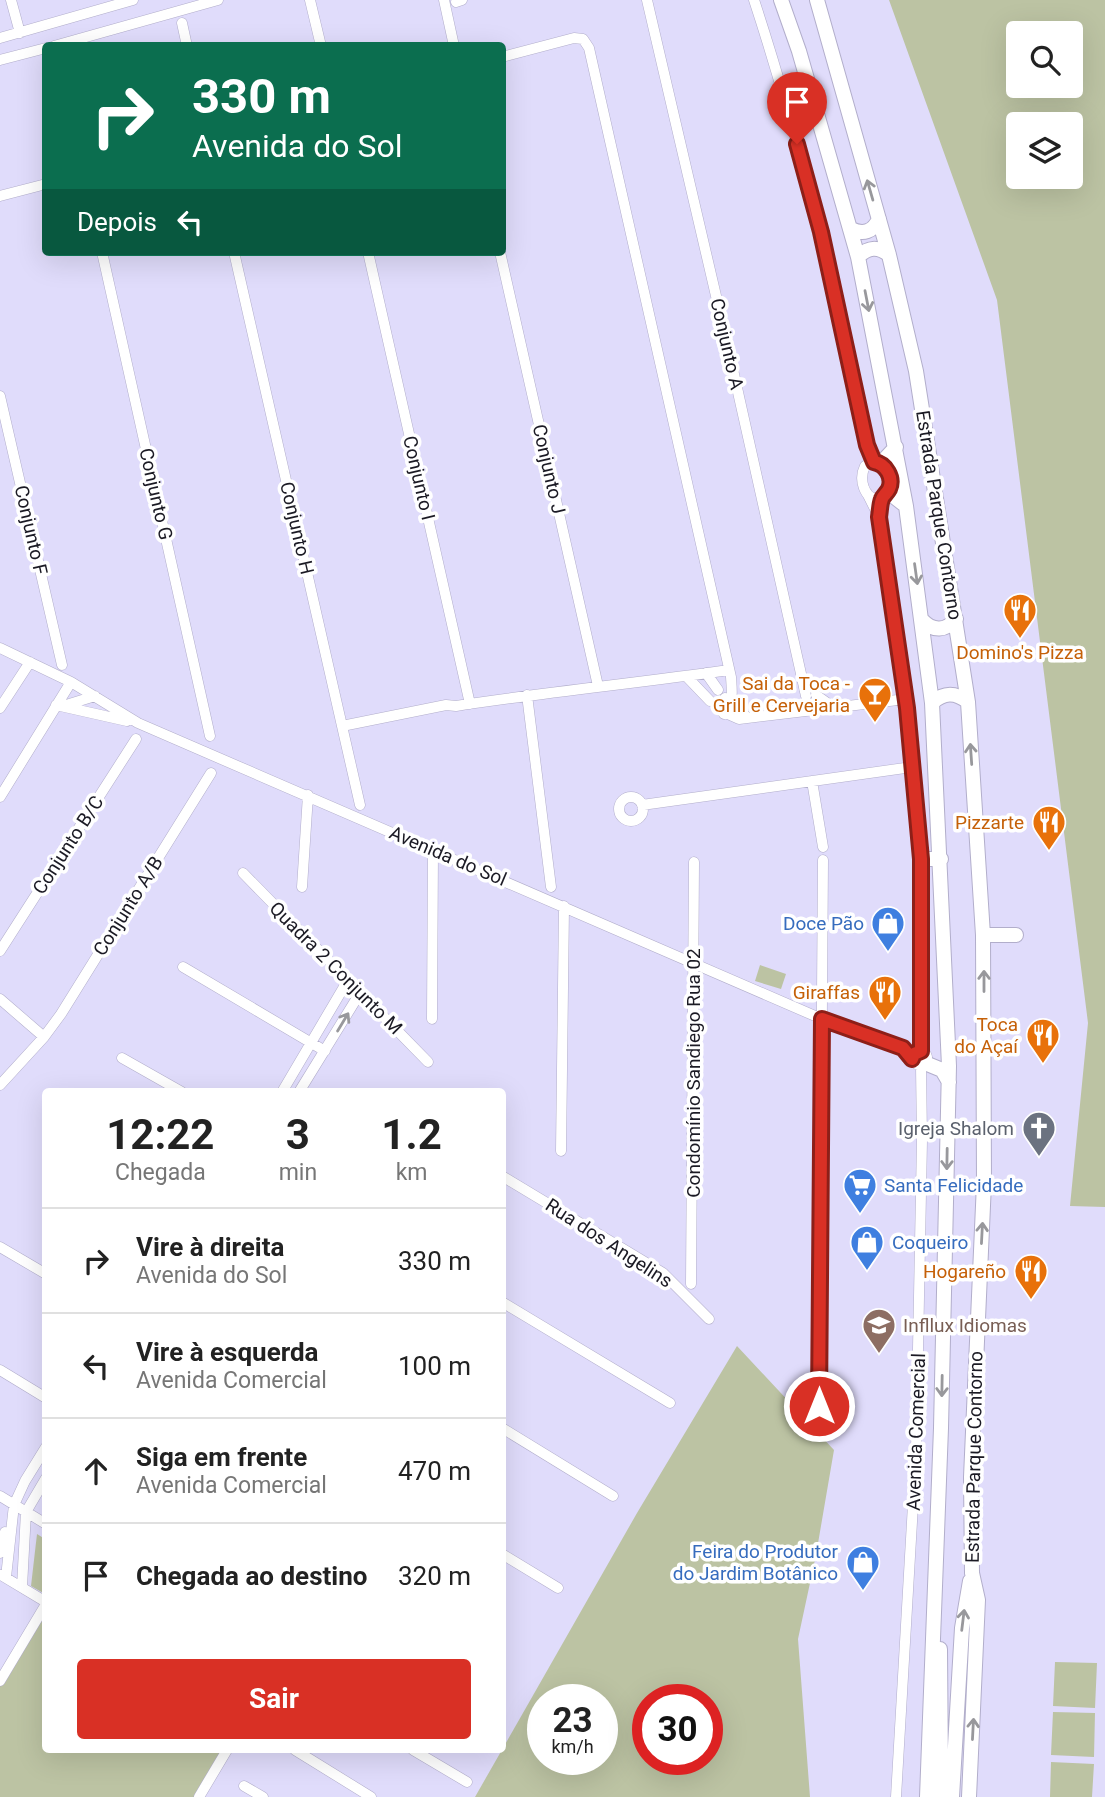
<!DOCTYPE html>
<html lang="pt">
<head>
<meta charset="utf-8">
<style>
  :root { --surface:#fff; --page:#f2f2f2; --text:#222; --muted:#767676; --line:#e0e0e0; --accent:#d93025 }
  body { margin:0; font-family:Roboto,sans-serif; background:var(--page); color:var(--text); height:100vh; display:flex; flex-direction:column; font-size:26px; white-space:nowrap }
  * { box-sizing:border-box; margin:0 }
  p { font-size:23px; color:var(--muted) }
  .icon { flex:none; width:38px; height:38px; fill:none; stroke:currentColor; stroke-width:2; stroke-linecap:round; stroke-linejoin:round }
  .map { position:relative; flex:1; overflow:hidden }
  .side { position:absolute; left:42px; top:1088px; width:464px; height:665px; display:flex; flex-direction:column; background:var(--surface); border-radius:7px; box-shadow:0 7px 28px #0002 }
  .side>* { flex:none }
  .top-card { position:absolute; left:42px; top:42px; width:464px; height:214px; border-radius:7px; box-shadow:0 7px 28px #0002; background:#0b6e4f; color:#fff; overflow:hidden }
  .tools { position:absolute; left:1006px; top:21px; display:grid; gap:14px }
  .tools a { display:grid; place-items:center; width:77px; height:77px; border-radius:7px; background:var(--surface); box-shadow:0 7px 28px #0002; font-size:35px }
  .speed { position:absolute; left:527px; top:1684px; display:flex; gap:14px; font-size:35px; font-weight:700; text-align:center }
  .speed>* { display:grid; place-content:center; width:91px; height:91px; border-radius:50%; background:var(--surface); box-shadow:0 7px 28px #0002; line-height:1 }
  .speed small { font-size:18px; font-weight:400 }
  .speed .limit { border:10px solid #d22; background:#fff; color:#111 }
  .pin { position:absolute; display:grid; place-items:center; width:60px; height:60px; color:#fff; margin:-72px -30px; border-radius:50% 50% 50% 0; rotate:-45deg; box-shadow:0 0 7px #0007 }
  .pin .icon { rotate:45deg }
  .me { position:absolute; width:77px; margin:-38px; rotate:0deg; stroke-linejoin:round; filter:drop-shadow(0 0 5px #0008) }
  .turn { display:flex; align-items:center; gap:24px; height:147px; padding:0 35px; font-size:32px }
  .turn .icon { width:91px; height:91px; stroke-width:2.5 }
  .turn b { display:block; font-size:49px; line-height:60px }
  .then { display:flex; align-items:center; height:66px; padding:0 35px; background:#0003; gap:14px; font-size:26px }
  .eta { display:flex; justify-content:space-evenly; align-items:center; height:119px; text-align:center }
  .eta b { font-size:42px; font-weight:700; line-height:49px }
  .button { display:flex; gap:14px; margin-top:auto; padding:14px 35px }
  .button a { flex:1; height:80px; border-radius:7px; background:var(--accent); color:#fff; font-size:28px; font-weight:700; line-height:80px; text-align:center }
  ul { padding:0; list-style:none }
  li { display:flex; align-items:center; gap:21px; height:105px; padding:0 35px; border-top:2px solid var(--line) }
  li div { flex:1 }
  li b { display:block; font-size:26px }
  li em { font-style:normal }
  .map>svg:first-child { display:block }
</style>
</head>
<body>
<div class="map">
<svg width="1105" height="1797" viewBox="0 0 1105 1797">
  <rect width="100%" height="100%" fill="#e0dcfb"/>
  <path fill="#bcc3a3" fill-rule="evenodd" d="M889 0H1105V1207L1070 1206 1088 1023 997 300ZM1071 33V86H1018V33ZM1071 124V177H1018V124Z
    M760 965 786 974 781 989 755 981Z
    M737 1346 834 1450 816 1555 798 1639 810 1797H475L637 1513ZM542 1699H602V1759H542ZM648 1699H707V1759H648Z
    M37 1534 45 1539V1594L31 1586Z
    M46 1607V1750H222L195 1797H0V1683Z
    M1055 1662 1097 1663 1095 1708 1053 1706Z
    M1053 1712 1095 1713 1094 1757 1051 1755Z
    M1051 1762 1094 1764 1092 1797H1050Z"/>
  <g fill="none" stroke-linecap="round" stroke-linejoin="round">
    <defs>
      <path id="minor" d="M11 0 20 33
        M310 0 321 46
        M444 0 454 46
        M647 0 727 343 806 696
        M754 0C802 146 836 295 867 445L874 462
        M456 2 462 0
        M182 23 187 46
        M0 38 133 0
        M54 46 218 0
        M502 57 574 38 583 39 589 48 731 677C732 693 734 702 724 714
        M0 60 46 48
        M0 196 46 184
        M102 252 210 736
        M234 252 360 805
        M368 252 470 704
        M500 252 598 686
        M0 396 62 665
        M874 462C910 468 877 520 864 488 861 480 861 474 865 466Z
        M867 493 879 517 907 708 921 859V1051
        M0 648 71 682 138 723 822 1019 916 1052
        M706 673 718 690
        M687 677 710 701
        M527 695 551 887
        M816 695 833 707
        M725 698 748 718
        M56 705 127 721
        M63 706 95 696
        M0 708 30 662
        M721 711 739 719 906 699
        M342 726 446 705 456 706C547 692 638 683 729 670
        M812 781 823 847
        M0 797 71 682
        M619 809a12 12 0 1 1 24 0a12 12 0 1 1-24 0Z
        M642 805 912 767
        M243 873 428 1062
        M302 887 308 795
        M0 951 136 739
        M183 967 325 1051
        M0 999 44 1037
        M432 1019 433 850
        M913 1058a7 7 0 1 1 14 0a7 7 0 1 1-14 0Z
        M122 1058 182 1092
        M0 1085 44 1037 61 1014 211 773
        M282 1092 348 980
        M299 1092 360 993
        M561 1151 564 906
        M502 1176 663 1273 709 1319
        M0 1247 46 1274
        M691 1284 694 862
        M502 1302 670 1403
        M0 1370 46 1398
        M819 1406 823 860
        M502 1428 613 1496
        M0 1496 46 1524
        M0 1553 5 1532
        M502 1554 558 1588
        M1 1575 46 1602
        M6 1577 14 1505 25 1481 46 1447
        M22 1587 26 1512 46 1478
        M0 1681 46 1604
        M295 1750 371 1797
        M413 1750 467 1782
        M244 1786 263 1797
        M199 1797 227 1750
        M896 1797 916 1453 922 1140 921 1066"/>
      <path id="highway" d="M781 0 799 51 858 257 906 506 932 703 949 1066 941 1428 927 1797
        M817 0 889 255 916 371 968 702 983 935 984 1183 971 1477 972 1573 978 1600 969 1797
        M851 229C863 235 873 232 879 219
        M858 257C868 247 878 246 889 255
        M881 463 896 447
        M888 492 906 506
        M922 620C933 632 946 631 956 619
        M932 703C944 692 955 692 968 702
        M921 859H941
        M983 935H1016
        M925 1063 942 1070 949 1082
        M939 1797 941 1777 940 1649
        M952 1797 962 1628 970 1581"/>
    </defs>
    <use href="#minor" stroke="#b2aecb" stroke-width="11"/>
    <use href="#highway" stroke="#b2aecb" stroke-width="16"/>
    <use href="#minor" stroke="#fff" stroke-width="10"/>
    <use href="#highway" stroke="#fff" stroke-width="14"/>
  </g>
  <defs><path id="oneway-shaft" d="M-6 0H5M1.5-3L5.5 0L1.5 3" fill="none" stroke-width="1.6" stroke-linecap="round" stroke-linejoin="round" transform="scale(1.75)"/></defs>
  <g stroke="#98989c">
    <use href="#oneway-shaft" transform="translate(870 190) rotate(-106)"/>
    <use href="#oneway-shaft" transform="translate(867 301) rotate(79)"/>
    <use href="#oneway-shaft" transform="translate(916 574) rotate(82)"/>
    <use href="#oneway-shaft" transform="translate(971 754) rotate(-94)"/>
    <use href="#oneway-shaft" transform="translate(984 981) rotate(-90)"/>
    <use href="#oneway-shaft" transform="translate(343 1022) rotate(-59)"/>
    <use href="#oneway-shaft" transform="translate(947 1159) rotate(91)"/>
    <use href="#oneway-shaft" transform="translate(982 1233) rotate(-87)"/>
    <use href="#oneway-shaft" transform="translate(942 1386) rotate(91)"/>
    <use href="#oneway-shaft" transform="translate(963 1620) rotate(-83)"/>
    <use href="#oneway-shaft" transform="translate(973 1729) rotate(-87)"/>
  </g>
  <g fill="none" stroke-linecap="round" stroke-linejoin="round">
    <defs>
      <path id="route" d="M797 144 821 232 867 445 874 462C886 464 894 478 889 489 887 493 883 496 882 499 880 504 880 511 879 517L907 708 921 859V1051L914 1054 912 1059 903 1048 822 1019 819 1406"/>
    </defs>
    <use href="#route" stroke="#8d1f18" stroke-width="18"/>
    <use href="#route" stroke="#d93025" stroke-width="12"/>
  </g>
  <defs>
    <symbol id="restaurant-pin" viewBox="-11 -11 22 30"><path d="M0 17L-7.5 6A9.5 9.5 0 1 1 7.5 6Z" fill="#e8710a" stroke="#fff"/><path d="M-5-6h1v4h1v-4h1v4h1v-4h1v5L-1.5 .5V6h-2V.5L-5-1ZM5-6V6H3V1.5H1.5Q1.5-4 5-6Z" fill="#fff"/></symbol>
    <symbol id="bar-pin" viewBox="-11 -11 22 30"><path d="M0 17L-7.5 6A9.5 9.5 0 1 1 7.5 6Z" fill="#e8710a" stroke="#fff"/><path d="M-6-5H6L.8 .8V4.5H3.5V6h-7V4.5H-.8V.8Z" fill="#fff"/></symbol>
    <symbol id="shop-pin" viewBox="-11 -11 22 30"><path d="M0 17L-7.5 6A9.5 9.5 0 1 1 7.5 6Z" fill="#3f7fe0" stroke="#fff"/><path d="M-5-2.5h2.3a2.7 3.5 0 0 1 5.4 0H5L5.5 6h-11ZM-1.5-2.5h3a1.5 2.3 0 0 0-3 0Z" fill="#fff"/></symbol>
    <symbol id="church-pin" viewBox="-11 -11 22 30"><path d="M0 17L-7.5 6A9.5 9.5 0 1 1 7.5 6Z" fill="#6b7280" stroke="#fff"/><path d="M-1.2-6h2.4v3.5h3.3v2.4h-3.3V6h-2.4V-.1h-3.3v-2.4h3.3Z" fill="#fff"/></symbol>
    <symbol id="supermarket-pin" viewBox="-11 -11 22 30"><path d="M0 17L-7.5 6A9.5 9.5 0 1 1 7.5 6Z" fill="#3f7fe0" stroke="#fff"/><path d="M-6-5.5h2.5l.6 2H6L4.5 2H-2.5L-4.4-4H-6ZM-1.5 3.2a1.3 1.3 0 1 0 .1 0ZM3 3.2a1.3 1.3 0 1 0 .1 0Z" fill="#fff"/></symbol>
    <symbol id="school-pin" viewBox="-11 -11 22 30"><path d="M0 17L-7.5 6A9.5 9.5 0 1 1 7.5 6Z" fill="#8d6e63" stroke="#fff"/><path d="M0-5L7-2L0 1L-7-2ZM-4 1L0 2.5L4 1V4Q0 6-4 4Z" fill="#fff"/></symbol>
  </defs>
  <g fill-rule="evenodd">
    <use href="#restaurant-pin" x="1001" y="591" width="38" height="52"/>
    <use href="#bar-pin" x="856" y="675" width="38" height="52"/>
    <use href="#restaurant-pin" x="1030" y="803" width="38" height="52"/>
    <use href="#shop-pin" x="869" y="904" width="38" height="52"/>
    <use href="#restaurant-pin" x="866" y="973" width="38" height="52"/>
    <use href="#restaurant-pin" x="1024" y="1016" width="38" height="52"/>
    <use href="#church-pin" x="1020" y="1109" width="38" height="52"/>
    <use href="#supermarket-pin" x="841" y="1166" width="38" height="52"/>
    <use href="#shop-pin" x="848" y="1223" width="38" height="52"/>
    <use href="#restaurant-pin" x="1012" y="1252" width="38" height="52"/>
    <use href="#school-pin" x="860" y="1306" width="38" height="52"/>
    <use href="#shop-pin" x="844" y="1543" width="38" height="52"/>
  </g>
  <g text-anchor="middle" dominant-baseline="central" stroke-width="7" stroke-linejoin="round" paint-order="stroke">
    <g font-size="19" fill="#1b1a24" stroke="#fff">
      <text transform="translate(727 344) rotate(77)">Conjunto A</text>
      <text transform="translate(549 469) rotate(77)">Conjunto J</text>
      <text transform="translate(419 478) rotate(77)">Conjunto I</text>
      <text transform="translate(156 494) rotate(77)">Conjunto G</text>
      <text transform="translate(939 515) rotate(81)">Estrada Parque Contorno</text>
      <text transform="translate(297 528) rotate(77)">Conjunto H</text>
      <text transform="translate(31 530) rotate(77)">Conjunto F</text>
      <text transform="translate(68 845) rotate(-57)">Conjunto B/C</text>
      <text transform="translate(448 856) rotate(23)">Avenida do Sol</text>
      <text transform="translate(128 906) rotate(-58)">Conjunto A/B</text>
      <text transform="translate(336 968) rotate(45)">Quadra 2 Conjunto M</text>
      <text transform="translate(693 1073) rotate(-90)">Condomínio Sandiego Rua 02</text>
      <text transform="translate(609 1243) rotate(33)">Rua dos Angelins</text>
      <text transform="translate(916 1432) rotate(-88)">Avenida Comercial</text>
      <text transform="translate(974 1457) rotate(-89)">Estrada Parque Contorno</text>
    </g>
    <g font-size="19" fill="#c56008" stroke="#fff" text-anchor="end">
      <text x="1020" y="652" text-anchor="middle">Domino's Pizza</text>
      <text x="850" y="683">Sai da Toca -<tspan x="850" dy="22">Grill e Cervejaria</tspan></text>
      <text x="1024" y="822">Pizzarte</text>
      <text x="860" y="992">Giraffas</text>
      <text x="1018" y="1024">Toca<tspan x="1018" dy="22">do Açaí</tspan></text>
      <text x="1006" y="1271">Hogareño</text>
    </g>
    <g font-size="19" fill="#366cbe" stroke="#fff" text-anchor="end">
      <text x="864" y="923">Doce Pão</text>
      <text x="884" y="1185" text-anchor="start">Santa Felicidade</text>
      <text x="892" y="1242" text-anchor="start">Coqueiro</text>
      <text x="838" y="1551">Feira do Produtor<tspan x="838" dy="22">do Jardim Botânico</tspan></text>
    </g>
    <g font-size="19" fill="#5b616d" stroke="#fff" text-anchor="end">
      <text x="1014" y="1128">Igreja Shalom</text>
    </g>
    <g font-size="19" fill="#785e54" stroke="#fff" text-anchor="start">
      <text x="903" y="1325">Infllux Idiomas</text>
    </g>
  </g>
</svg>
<div class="tools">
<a><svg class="icon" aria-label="search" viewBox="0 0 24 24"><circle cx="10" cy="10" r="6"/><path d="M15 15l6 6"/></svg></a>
<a><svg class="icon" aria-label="layers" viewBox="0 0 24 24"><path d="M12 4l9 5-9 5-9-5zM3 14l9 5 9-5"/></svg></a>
</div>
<div class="speed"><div>23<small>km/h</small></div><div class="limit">30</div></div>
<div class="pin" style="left:797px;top:144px;background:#d93025"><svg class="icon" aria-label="arrive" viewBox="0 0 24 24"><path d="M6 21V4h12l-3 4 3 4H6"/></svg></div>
<svg class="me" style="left:819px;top:1406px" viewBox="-20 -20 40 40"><circle r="17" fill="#d93025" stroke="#fff" stroke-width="3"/><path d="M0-11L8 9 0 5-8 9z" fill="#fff"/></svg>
<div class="top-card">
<div class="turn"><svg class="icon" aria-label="right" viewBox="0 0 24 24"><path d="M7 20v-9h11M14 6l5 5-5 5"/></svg><div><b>330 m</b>Avenida do Sol</div></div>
<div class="then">Depois<svg class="icon" aria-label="left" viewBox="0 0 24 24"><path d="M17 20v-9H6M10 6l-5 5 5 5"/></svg></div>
</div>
<section class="side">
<div class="eta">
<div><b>12:22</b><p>Chegada</p></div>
<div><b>3</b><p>min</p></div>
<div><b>1.2</b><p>km</p></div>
</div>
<ul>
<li><svg class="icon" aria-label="right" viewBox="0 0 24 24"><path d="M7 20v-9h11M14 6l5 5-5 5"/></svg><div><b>Vire à direita</b><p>Avenida do Sol</p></div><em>330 m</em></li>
<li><svg class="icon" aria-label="left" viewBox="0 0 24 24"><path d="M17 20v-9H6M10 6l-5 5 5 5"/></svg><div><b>Vire à esquerda</b><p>Avenida Comercial</p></div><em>100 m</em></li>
<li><svg class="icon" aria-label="ahead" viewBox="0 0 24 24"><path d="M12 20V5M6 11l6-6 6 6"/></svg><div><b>Siga em frente</b><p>Avenida Comercial</p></div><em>470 m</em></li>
<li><svg class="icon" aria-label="arrive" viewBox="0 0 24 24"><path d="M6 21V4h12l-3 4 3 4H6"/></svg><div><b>Chegada ao destino</b></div><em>320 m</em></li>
</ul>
<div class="button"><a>Sair</a></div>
</section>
</div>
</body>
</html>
